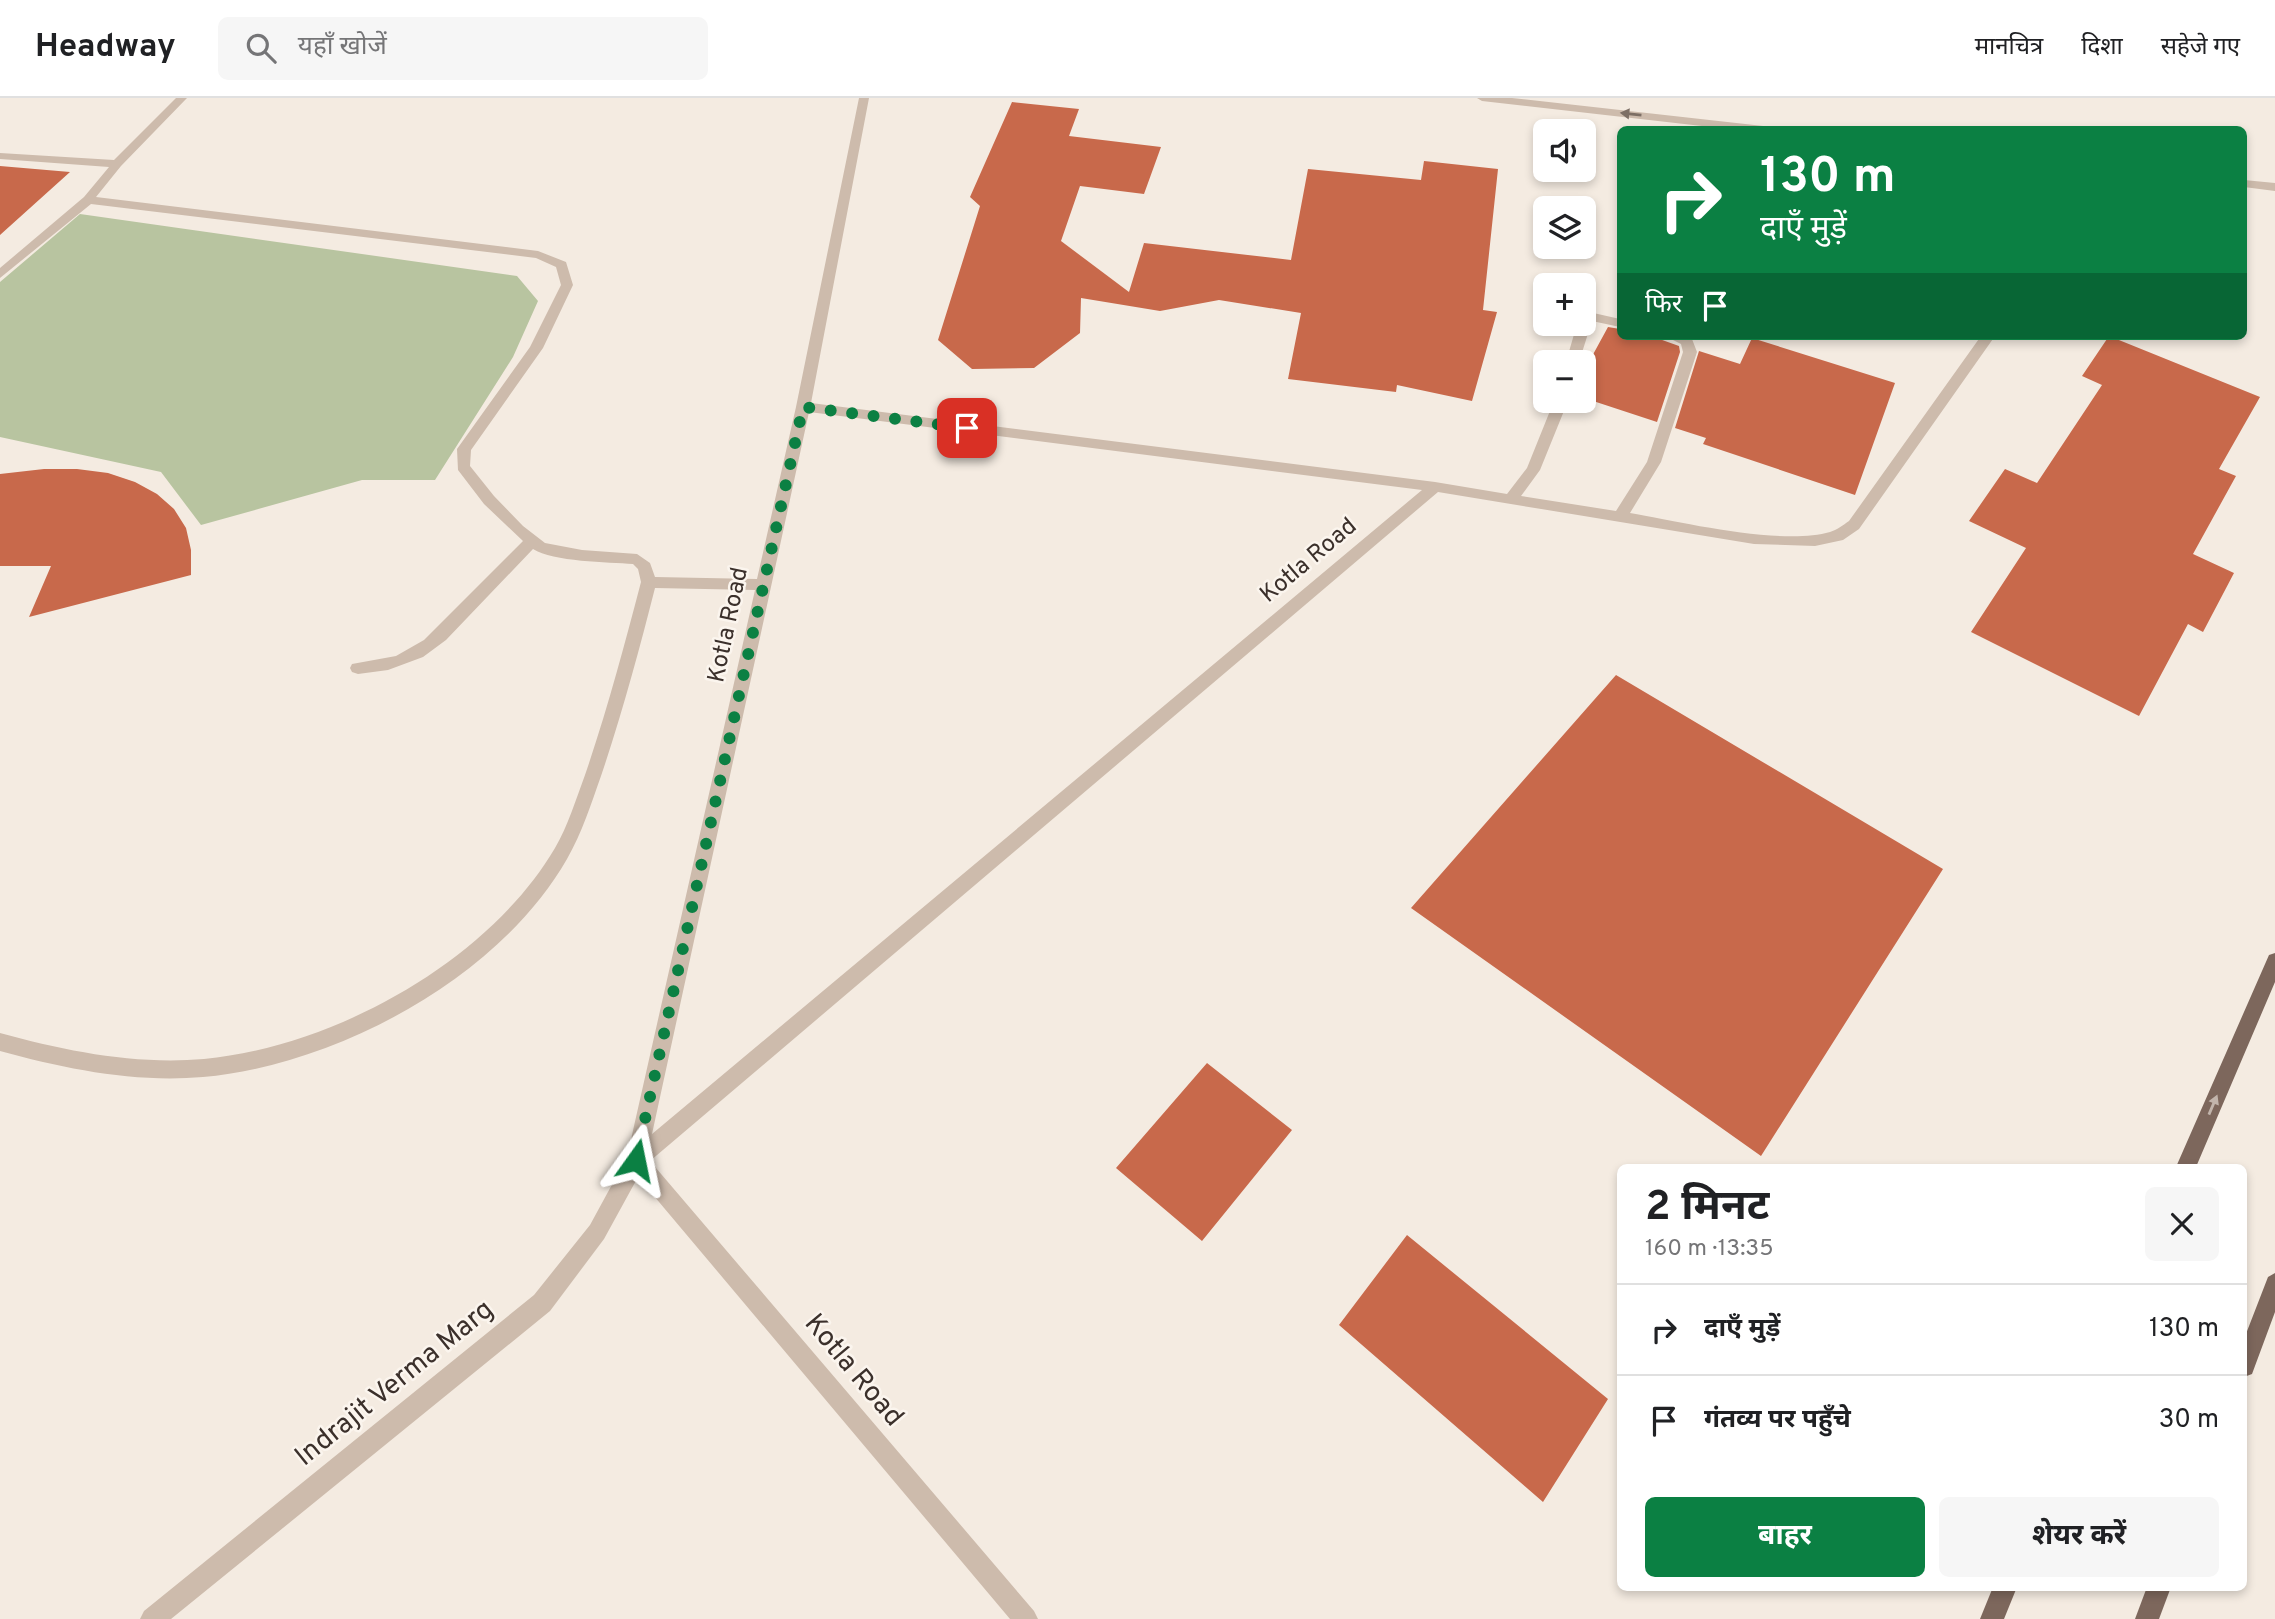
<!DOCTYPE html>
<html lang="hi">
<head>
<meta charset="utf-8">
<style>
  :root { --surface:#fff; --page:#f6f6f6; --text:#202124; --muted:#757577; --line:#e0e0e0; --accent:#0b8043 }
  body { margin:0; font-family:Overpass,"Noto Sans Devanagari",sans-serif; background:var(--page); color:var(--text); height:100vh; display:flex; flex-direction:column; font-size:26px; white-space:nowrap }
  * { box-sizing:border-box; margin:0 }
  p { font-size:23px; color:var(--muted) }
  .icon { flex:none; width:38px; height:38px; fill:none; stroke:currentColor; stroke-width:2; stroke-linecap:round; stroke-linejoin:round }
  .map { position:relative; flex:1; overflow:hidden }
  .side { position:absolute; left:1617px; top:1066px; width:630px; height:427px; display:flex; flex-direction:column; background:var(--surface); border-radius:10px; box-shadow:0 4px 10px #0003 }
  .side>* { flex:none }
  .banner { position:absolute; left:1617px; top:28px; width:630px; height:214px; border-radius:10px; box-shadow:0 4px 10px #0003; background:#0b8043; color:#fff; overflow:hidden }
  .fabs { position:absolute; left:1533px; top:21px; display:grid; gap:14px }
  .fabs a { display:grid; place-items:center; width:63px; height:63px; border-radius:10px; background:var(--surface); box-shadow:0 4px 10px #0003; font-size:35px }
  .pin { position:absolute; display:grid; place-items:center; width:60px; height:60px; color:#fff; margin:-30px; border-radius:14px; box-shadow:0 4px 10px #0006 }
  .me { position:absolute; width:77px; margin:-38px; rotate:12deg; stroke-linejoin:round; filter:drop-shadow(0 0 5px #0008) }
  .turn { display:flex; align-items:center; gap:24px; height:147px; padding:0 28px; font-size:32px }
  .turn .icon { width:91px; height:91px; stroke-width:2.5 }
  .turn b { display:block; font-size:49px; line-height:60px }
  .then { display:flex; align-items:center; height:66px; padding:0 28px; background:#0003; gap:14px; font-size:26px }
  .round { display:grid; place-items:center; flex:none; width:74px; height:74px; border-radius:10px; background:var(--page) }
  .head { display:flex; align-items:center; justify-content:space-between; height:119px; padding:0 28px }
  h1 { font-size:42px; font-weight:700; line-height:52px }
  .primary-button { display:flex; gap:14px; margin-top:auto; padding:14px 28px }
  .primary-button a { flex:1; height:80px; border-radius:10px; background:var(--accent); color:#fff; font-size:28px; font-weight:700; line-height:80px; text-align:center }
  .primary-button a+a { background:var(--page); color:var(--text) }
  ul { padding:0; list-style:none }
  li { display:flex; align-items:center; gap:21px; height:91px; padding:0 28px; border-top:2px solid var(--line) }
  li div { flex:1 }
  li b { display:block; font-size:26px }
  li em { font-style:normal }
  header { display:flex; align-items:center; gap:42px; box-sizing:border-box; height:98px; padding:0 35px; background:var(--surface); border-bottom:2px solid var(--line) }
  header strong { font-size:33px }
  nav { display:flex; gap:38px; margin-inline-start:auto; font-size:24px }
  .search { width:490px; height:63px; background:var(--page); display:flex; align-items:center; gap:18px; box-sizing:border-box; padding:0 24px; border-radius:10px; color:var(--muted); font-size:26px }
  .map>svg:first-child { display:block }
</style>
</head>
<body>
<header>
<strong>Headway</strong>
<div class="search"><svg class="icon" aria-label="search" viewBox="0 0 24 24"><circle cx="10" cy="10" r="6"/><path d="M15 15l6 6"/></svg>यहाँ खोजें</div>
<nav><a>मानचित्र</a><a>दिशा</a><a>सहेजे गए</a></nav>
</header>
<div class="map">
<svg width="2275" height="1521" viewBox="0 0 2275 1521">
  <rect width="100%" height="100%" fill="#f4ebe1"/>
  <path fill="#b8c4a0" d="M80 116 517 178 538 203 513 259 435 382H362L201 427 161 374 0 339V184Z"/>
  <path fill="#c8694b" d="M1012 4 1079 11 1069 38 1161 49 1144 96 1080 88 1061 143 1129 194 1144 145 1291 162 1308 71 1421 82 1424 63 1498 71 1483 212 1497 214 1472 303 1397 287 1396 294 1288 281 1301 215 1219 202 1160 213 1081 200 1080 235 1034 270 972 271 938 242 980 108 970 99Z
    M0 68 70 74 0 137Z
    M1608 229 1620 231V238H1651L1679 248 1680 254 1657 324 1584 300V273Z
    M2109 238 2260 299 2219 371 2236 378 2193 456 2234 475 2203 534 2188 526 2139 618 1971 534 2026 450 1969 423 2005 371 2037 385 2102 287 2082 278Z
    M1752 240 1895 285 1855 397 1703 346 1706 340 1675 330 1699 253 1740 266Z
    M44 371H77L108 375 135 384 157 396 174 411 186 430 191 452V477L29 519 51 468H0V376Z
    M1616 577 1943 771 1761 1058 1411 810Z
    M1207 965 1292 1032 1202 1143 1116 1070Z
    M1407 1137 1608 1301 1543 1404 1339 1227Z"/>
  <g fill="none" stroke-linecap="round" stroke-linejoin="round">
    <path fill="#cdbbac" fill-rule="evenodd" d="M176 0H187L121 68 96 99 538 153 566 164 573 187 543 250 471 352 470 368 494 398 523 428 545 445 582 452 637 456 650 465 655 479 757 481 796 309 859 0H869L811 305 1435 384 1507 396 1527 370 1554 303H1568L1540 372 1521 398 1616 413 1647 364 1683 254 1681 246 1665 238H1684L1692 241 1697 254 1661 364 1630 415C1681 424 1782 448 1830 434 1837 432 1843 427 1849 423L1981 238H1995L1859 431 1843 442 1815 448 1754 446 1438 394 650 1063 1034 1513 1038 1521H1010L638 1079 604 1141 550 1213 171 1521H140L144 1513 534 1197 590 1127 627 1059 755 492 655 490C639 553 622 616 601 678 591 706 582 735 567 761 499 880 337 967 203 979 134 985 66 971 0 953V935C66 953 134 967 204 961 333 949 488 864 555 750 568 728 576 701 585 677 607 613 624 549 641 484L638 471 633 466C608 464 553 464 533 451L446 542 423 559 388 572 358 576 352 574 350 570 352 566 396 558 424 542 523 443 484 406 458 372 457 351 530 249 561 187 556 169 536 160 91 106 0 180V170L84 99 109 69 0 61V55L114 62ZM809 314 1422 392 652 1036Z
      M1477 0H1512L1772 29 1777 32H1737L1482 3Z
      M2244 82 2275 85V93L2244 89Z
      M1589 214 1620 221V229L1592 223 1579 264H1566L1577 226H1584V216Z"/>
    <path fill="#7d675c" fill-rule="evenodd" d="M2275 855V884L2196 1069H2176L2269 857Z
      M2275 1175V1214L2252 1276 2244 1279V1241L2268 1179Z
      M1993 1489H2017L2004 1521H1980Z
      M2147 1489H2171L2159 1521H2135Z"/>
  </g>
  <defs><path id="oneway-solid" d="M-6-.8H1V-3.2L6.5 0L1 3.2V.8H-6Z" transform="scale(1.75)"/></defs>
  <use fill="#7d6f65" href="#oneway-solid" transform="translate(1631 16) rotate(-174)"/>
  <use fill="#c2b5ac" href="#oneway-solid" transform="translate(2213 1007) rotate(-67)"/>
  <g fill="none" stroke-linecap="round" stroke-linejoin="round">
    <path stroke="#0b8043" stroke-width="12" stroke-dasharray="0 21.6" d="M636 1062 803 309 967 330"/>
  </g>
  <g text-anchor="middle" dominant-baseline="central" stroke-width="5" stroke-linejoin="round" paint-order="stroke">
    <g font-size="24" fill="#3b302b" stroke="#fbf5ee">
      <text transform="translate(1309 463) rotate(-40)">Kotla Road</text>
      <text transform="translate(729 527) rotate(-78)">Kotla Road</text>
    </g>
    <g font-size="28" fill="#3b302b" stroke="#fbf5ee">
      <text transform="translate(853 1273) rotate(50)">Kotla Road</text>
      <text transform="translate(395 1286) rotate(-39)">Indrajit Verma Marg</text>
    </g>
  </g>
</svg>
<div class="fabs">
<a><svg class="icon" aria-label="sound" viewBox="0 0 24 24"><path d="M4 9h4l5-4v14l-5-4H4zM17 9q2 3 0 6"/></svg></a>
<a><svg class="icon" aria-label="layers" viewBox="0 0 24 24"><path d="M12 4l9 5-9 5-9-5zM3 14l9 5 9-5"/></svg></a>
<a>+</a>
<a>−</a>
</div>
<div class="pin" style="left:967px;top:330px;background:#d93025"><svg class="icon" aria-label="arrive" viewBox="0 0 24 24"><path d="M6 21V4h12l-3 4 3 4H6"/></svg></div>
<svg class="me" style="left:636px;top:1062px" viewBox="-20 -20 40 40"><path d="M0-17L14 15 0 8-14 15z" fill="#0b8043" stroke="#fff" stroke-width="4"/></svg>
<div class="banner">
<div class="turn"><svg class="icon" aria-label="right" viewBox="0 0 24 24"><path d="M7 20v-9h11M14 6l5 5-5 5"/></svg><div><b>130 m</b>दाएँ मुड़ें</div></div>
<div class="then">फिर<svg class="icon" aria-label="arrive" viewBox="0 0 24 24"><path d="M6 21V4h12l-3 4 3 4H6"/></svg></div>
</div>
<section class="side">
<div class="head"><div><h1>2 मिनट</h1><p>160 m · 13:35</p></div><a class="round"><svg class="icon" aria-label="close" viewBox="0 0 24 24"><path d="M6 6l12 12M18 6L6 18"/></svg></a></div>
<ul>
<li><svg class="icon" aria-label="right" viewBox="0 0 24 24"><path d="M7 20v-9h11M14 6l5 5-5 5"/></svg><div><b>दाएँ मुड़ें</b></div><em>130 m</em></li>
<li><svg class="icon" aria-label="arrive" viewBox="0 0 24 24"><path d="M6 21V4h12l-3 4 3 4H6"/></svg><div><b>गंतव्य पर पहुँचे</b></div><em>30 m</em></li>
</ul>
<div class="primary-button"><a>बाहर</a><a>शेयर करें</a></div>
</section>
</div>
</body>
</html>
